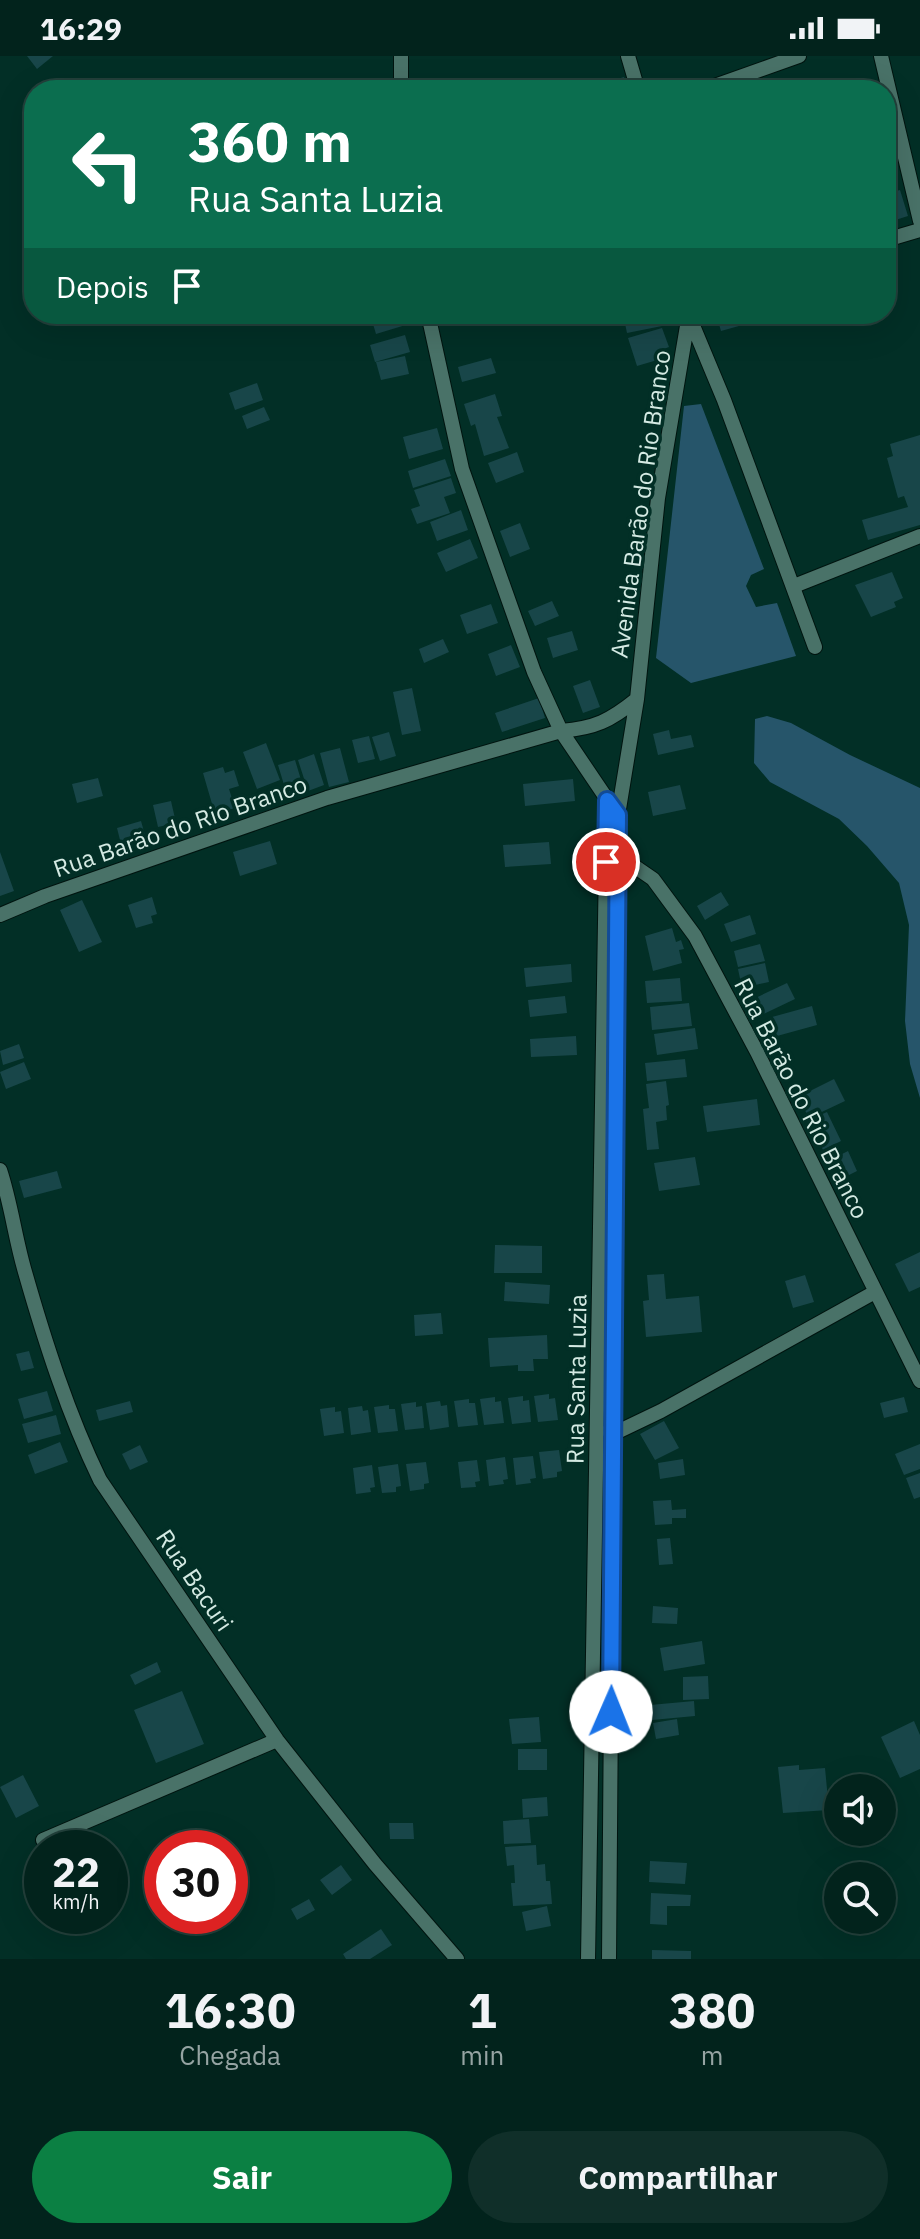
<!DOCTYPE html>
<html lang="pt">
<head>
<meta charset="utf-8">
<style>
  :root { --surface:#02231c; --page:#102f29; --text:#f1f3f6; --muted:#96a4a3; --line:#23403b; --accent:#0b8043 }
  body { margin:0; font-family:"IBM Plex Sans",sans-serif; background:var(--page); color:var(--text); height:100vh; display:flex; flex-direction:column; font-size:30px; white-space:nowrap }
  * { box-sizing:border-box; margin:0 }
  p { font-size:26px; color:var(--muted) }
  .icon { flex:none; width:44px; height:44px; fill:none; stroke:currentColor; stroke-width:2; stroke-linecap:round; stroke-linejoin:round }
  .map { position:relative; height:1903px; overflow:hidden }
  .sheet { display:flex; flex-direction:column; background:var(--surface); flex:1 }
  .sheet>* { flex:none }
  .hud { position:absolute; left:24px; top:24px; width:872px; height:244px; border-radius:32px; box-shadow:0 8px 32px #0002,0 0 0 2px var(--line); background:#0b6e4f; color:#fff; overflow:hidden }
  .controls { position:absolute; left:824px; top:1718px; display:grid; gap:16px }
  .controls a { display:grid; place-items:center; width:72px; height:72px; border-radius:50%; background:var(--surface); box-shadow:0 8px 32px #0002,0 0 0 2px var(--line); font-size:40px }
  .speed { position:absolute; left:24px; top:1774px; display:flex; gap:16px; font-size:40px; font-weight:700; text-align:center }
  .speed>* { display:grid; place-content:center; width:104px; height:104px; border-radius:50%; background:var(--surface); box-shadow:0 8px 32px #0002,0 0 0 2px var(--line); line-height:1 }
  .speed small { font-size:20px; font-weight:400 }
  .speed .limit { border:12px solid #d22; background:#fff; color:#111 }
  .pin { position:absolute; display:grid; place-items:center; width:68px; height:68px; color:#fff; margin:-34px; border:4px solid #fff; border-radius:50%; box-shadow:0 2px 8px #0007 }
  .me { position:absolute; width:88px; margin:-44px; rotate:1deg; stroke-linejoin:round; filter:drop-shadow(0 0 6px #0008) }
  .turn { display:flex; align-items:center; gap:28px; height:168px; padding:0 32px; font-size:36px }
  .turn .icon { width:104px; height:104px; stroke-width:2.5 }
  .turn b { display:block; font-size:56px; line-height:68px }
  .then { display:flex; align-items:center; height:76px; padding:0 32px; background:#0003; gap:16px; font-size:30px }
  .eta { display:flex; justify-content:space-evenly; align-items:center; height:136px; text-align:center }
  .eta b { font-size:48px; font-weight:800; line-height:56px }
  .action { display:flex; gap:16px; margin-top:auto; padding:16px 32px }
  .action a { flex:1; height:92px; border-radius:48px; background:var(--accent); color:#fff; font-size:32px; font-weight:800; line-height:92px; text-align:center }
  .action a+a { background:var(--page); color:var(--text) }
  .status { display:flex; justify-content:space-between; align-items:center; height:56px; padding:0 40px; background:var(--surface); direction:ltr }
  .status svg { height:22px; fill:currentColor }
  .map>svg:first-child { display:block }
</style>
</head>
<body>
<div class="status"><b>16:29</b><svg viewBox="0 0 49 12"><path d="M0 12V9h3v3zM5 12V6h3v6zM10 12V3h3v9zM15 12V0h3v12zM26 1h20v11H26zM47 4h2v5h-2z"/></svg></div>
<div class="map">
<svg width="920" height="1903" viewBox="0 0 920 1903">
  <rect width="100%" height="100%" fill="#022f26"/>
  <path fill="#26556a" d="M701 348 764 513 751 519 746 530 756 551 777 547 796 600 691 627 656 602 684 350Z
    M767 660 791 667 850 699 920 732V1042L910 1008 905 965 909 869 899 827 867 790 839 763 770 726 754 707 755 663Z"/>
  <path fill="#184649" d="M27 0H53L37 13Z
    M624 21 627 34H600L598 29Z
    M900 134 908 160 886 167V138Z
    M370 258H406L409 268 376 278Z
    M623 258H665L667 269 627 277Z
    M716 258H778V259L721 275Z
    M662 272 669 291 661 294 664 302 637 310 628 282Z
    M405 279 410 296 375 306 370 289Z
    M405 300 409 318 381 324 376 306Z
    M491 302 496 317 462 326 458 311Z
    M257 327 263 344 235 354 229 337Z
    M495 338 502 360 497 361 509 392 484 400 475 368 471 370 464 348Z
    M264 351 270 364 247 373 242 360Z
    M437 372 443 393 409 403 403 381Z
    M920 379V469L868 484 862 464 908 451 904 440 898 442 887 402 893 400 890 388Z
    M517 396 524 416 496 427 488 407Z
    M445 403 451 420 413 432 408 415Z
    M451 422 456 437 444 441 450 457 417 468 411 453 420 450 414 434Z
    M461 454 468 474 437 485 430 466Z
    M520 467 530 493 510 501 500 475Z
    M470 483 478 502 446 516 437 497Z
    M892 516 903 542 894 546 896 551 871 561 855 529Z
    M552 545 559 560 535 570 528 555Z
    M491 548 498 567 467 578 460 559Z
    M572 575 578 594 553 602 547 582Z
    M443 583 449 596 424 607 419 593Z
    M511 589 520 611 496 620 488 598Z
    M590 624 600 651 583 657 573 630Z
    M412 632 421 675 402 679 393 636Z
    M539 642 545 662 502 676 495 657Z
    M669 674 671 683 691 679 694 691 658 699 653 678Z
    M389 676 396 700 380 705 372 681Z
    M369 680 375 703 358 707 352 684Z
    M266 687 280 724 257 733 243 696Z
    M340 692 349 726 329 731 320 697Z
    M314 698 324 729 308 735 298 704Z
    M295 704 305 737 288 742 278 709Z
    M223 711 225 717 234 714 239 730 229 733 235 752 215 758 203 717Z
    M98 722 103 740 77 747 72 728Z
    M573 723 575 745 525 750 523 728Z
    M680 729 686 753 653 760 648 736Z
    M171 745 176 767 158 771 153 749Z
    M141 765 147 786 122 792 117 772Z
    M270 785 277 808 240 820 233 796Z
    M549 786 551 808 505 811 503 789Z
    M0 796 14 835 0 840Z
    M721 836 729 849 705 864 697 850Z
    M152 841 157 858 151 860 153 867 136 872 128 849Z
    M82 844 102 886 79 896 60 854Z
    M750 859 756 878 731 886 724 868Z
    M672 872 676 886 681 884 684 893 679 894 682 907 653 915 645 880Z
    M760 888 765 905 738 911 734 895Z
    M765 907 769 926 742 932 738 913Z
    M571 908 572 926 526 931 524 912Z
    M680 922 682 945 647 947 645 925Z
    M787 927 795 943 757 961 749 945Z
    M565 940 567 957 530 961 528 944Z
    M689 947 692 970 652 974 650 951Z
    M812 950 817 969 777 980 772 961Z
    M695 972 698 993 657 999 654 978Z
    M576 980 577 999 531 1001 530 983Z
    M19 988 24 1002 3 1009 0 995Z
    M685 1003 687 1021 647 1025 645 1007Z
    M24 1006 31 1023 6 1033 0 1016Z
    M834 1023 845 1045 809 1062 798 1041Z
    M666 1025 669 1049 666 1050 667 1064 656 1066 659 1093 647 1094 643 1053 649 1052 646 1028Z
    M757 1043 760 1069 707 1076 703 1050Z
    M827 1056 841 1085 823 1094 809 1064Z
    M848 1095 857 1115 843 1122 834 1102Z
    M695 1101 700 1129 659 1135 654 1107Z
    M57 1115 62 1132 24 1142 19 1125Z
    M495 1189 542 1190V1217H494Z
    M920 1196V1231L909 1236 895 1208Z
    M664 1218 666 1243 699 1240 702 1276 646 1281 643 1245 649 1244 647 1219Z
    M805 1219 814 1246 793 1252 785 1225Z
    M505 1226 550 1229 549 1248 504 1245Z
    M441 1257 443 1278 415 1280 414 1259Z
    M547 1279 548 1303H533L534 1315H518V1309L490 1311 488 1282Z
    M29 1295 34 1312 21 1315 16 1298Z
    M47 1335 53 1355 24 1363 18 1343Z
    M549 1338V1343L555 1342 558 1364 538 1366 534 1340Z
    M523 1340V1345L529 1344 531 1366 512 1368 508 1342Z
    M495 1341V1346L501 1345 504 1367 484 1369 480 1343Z
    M904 1341 908 1356 884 1362 880 1347Z
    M469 1343V1347H475L478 1369 458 1371 454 1345Z
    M130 1345 133 1356 99 1365 96 1354Z
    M440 1345 441 1350 447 1349 449 1371 430 1374 426 1347Z
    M416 1346V1351L422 1350 424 1372 405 1374 401 1348Z
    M389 1349V1353H395L398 1375 378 1377 374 1351Z
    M362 1350 363 1355 368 1354 371 1376 351 1379 348 1352Z
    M335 1351V1356L341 1355 344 1377 324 1380 320 1353Z
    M56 1359 61 1378 28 1387 22 1368Z
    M664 1365 679 1392 655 1404 640 1378Z
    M60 1386 68 1406 35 1418 28 1399Z
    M920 1388V1413L904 1419 895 1398Z
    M140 1389 148 1406 130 1414 122 1398Z
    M559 1394 562 1415 557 1416V1421L543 1423 539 1396Z
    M533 1400 536 1422 530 1423 531 1427 516 1429 513 1402Z
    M505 1401 508 1423 503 1424 504 1428 489 1430 486 1404Z
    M683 1403 685 1419 660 1423 658 1407Z
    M477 1404 480 1425 475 1426 476 1431 461 1432 458 1406Z
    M426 1406 429 1427 424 1428V1433L410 1435 406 1408Z
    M398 1408 401 1430 396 1431V1436L382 1437 378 1411Z
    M372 1409 375 1431 370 1432 371 1436 356 1438 353 1412Z
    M920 1417V1441L914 1443 906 1422Z
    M671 1444 672 1454 686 1453V1462H672V1468L655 1469 653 1445Z
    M670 1482 673 1508 659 1509 657 1483Z
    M653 1550 678 1552 677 1568 652 1567Z
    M702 1585 705 1608 664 1615 660 1592Z
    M157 1606 161 1616 135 1629 130 1619Z
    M708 1620 709 1643 683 1644V1621Z
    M182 1635 204 1688 156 1707 134 1654Z
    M694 1645 695 1660 652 1664 650 1649Z
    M539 1661 541 1686 512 1688 509 1663Z
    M677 1663 679 1679 656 1683 653 1667Z
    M914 1665 920 1679V1713L900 1722 881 1681Z
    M518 1693H547V1714H518Z
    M799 1709V1714L825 1712 829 1754 783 1757 778 1711Z
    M23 1719 39 1750 16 1762 0 1731Z
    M547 1741 548 1760 523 1762 522 1743Z
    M529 1763 531 1787 504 1788 503 1765Z
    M389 1767H413L414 1783H390Z
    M536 1789 537 1809 545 1808 546 1825H550L552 1848 513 1850 511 1827H515L514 1809 507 1810 505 1791Z
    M650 1805 687 1807 685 1828 649 1826Z
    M341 1809 352 1824 332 1839 320 1824Z
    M651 1837 691 1839 690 1850H667V1869L650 1868Z
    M309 1843 315 1854 297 1864 291 1853Z
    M547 1850 551 1870 526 1875 522 1856Z
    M381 1873 392 1889 370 1903H346L343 1898Z
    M652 1894 691 1895V1903H652Z"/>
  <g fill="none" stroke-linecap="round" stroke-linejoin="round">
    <defs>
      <path id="minor" d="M401 0V34
        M628 0 638 34
        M881 0 920 165
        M703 34 799 0
        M886 184 920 174
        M428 258 462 413 534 616 561 675 613 752
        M689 260 724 344 815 591
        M794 530 920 480
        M618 799 653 823 695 880 757 996 920 1325
        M0 859 45 840 327 742 561 675C595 672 610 665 637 643
        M0 1114C11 1147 15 1182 25 1216 45 1286 68 1358 100 1424L277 1684 375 1808 457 1903
        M609 1375 613 1378 661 1355 875 1236
        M43 1784 277 1684
        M588 1903 607 744
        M609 1903 618 759 637 643 658 442 689 258"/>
    </defs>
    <use href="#minor" stroke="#01140f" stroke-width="16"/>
    <use href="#minor" stroke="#497268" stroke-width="14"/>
  </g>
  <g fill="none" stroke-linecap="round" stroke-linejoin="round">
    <defs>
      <path id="route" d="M606 806 607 744 618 759 611 1656"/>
    </defs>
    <use href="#route" stroke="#114b97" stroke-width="20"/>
    <use href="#route" stroke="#1a73e8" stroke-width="14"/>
  </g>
  <g text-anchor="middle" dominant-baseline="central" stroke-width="7" stroke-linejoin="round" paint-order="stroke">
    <g font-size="24" fill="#d4eae3" stroke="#022f26">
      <text transform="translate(640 448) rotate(-82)">Avenida Barão do Rio Branco</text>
      <text transform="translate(180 770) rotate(-19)">Rua Barão do Rio Branco</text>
      <text transform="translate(802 1042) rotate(63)">Rua Barão do Rio Branco</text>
      <text transform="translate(576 1323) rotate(-89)">Rua Santa Luzia</text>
      <text transform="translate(195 1524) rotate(56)">Rua Bacuri</text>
    </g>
  </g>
</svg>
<div class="controls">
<a><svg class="icon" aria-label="sound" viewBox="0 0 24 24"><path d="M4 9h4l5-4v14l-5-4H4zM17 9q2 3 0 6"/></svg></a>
<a><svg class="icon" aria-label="search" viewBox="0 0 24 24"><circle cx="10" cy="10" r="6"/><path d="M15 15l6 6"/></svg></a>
</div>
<div class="speed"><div>22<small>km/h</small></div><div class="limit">30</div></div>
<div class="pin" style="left:606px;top:806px;background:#d93025"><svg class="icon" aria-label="arrive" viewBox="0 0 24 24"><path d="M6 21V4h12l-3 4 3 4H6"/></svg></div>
<svg class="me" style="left:611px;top:1656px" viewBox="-20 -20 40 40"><circle r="19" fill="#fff"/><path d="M0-13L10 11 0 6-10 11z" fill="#1a73e8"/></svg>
<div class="hud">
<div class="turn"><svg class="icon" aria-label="left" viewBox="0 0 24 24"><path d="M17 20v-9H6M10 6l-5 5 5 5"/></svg><div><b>360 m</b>Rua Santa Luzia</div></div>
<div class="then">Depois<svg class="icon" aria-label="arrive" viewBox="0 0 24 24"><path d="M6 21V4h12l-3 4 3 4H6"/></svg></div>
</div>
</div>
<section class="sheet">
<div class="eta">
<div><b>16:30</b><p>Chegada</p></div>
<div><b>1</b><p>min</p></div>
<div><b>380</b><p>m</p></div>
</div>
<div class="action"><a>Sair</a><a>Compartilhar</a></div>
</section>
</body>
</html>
